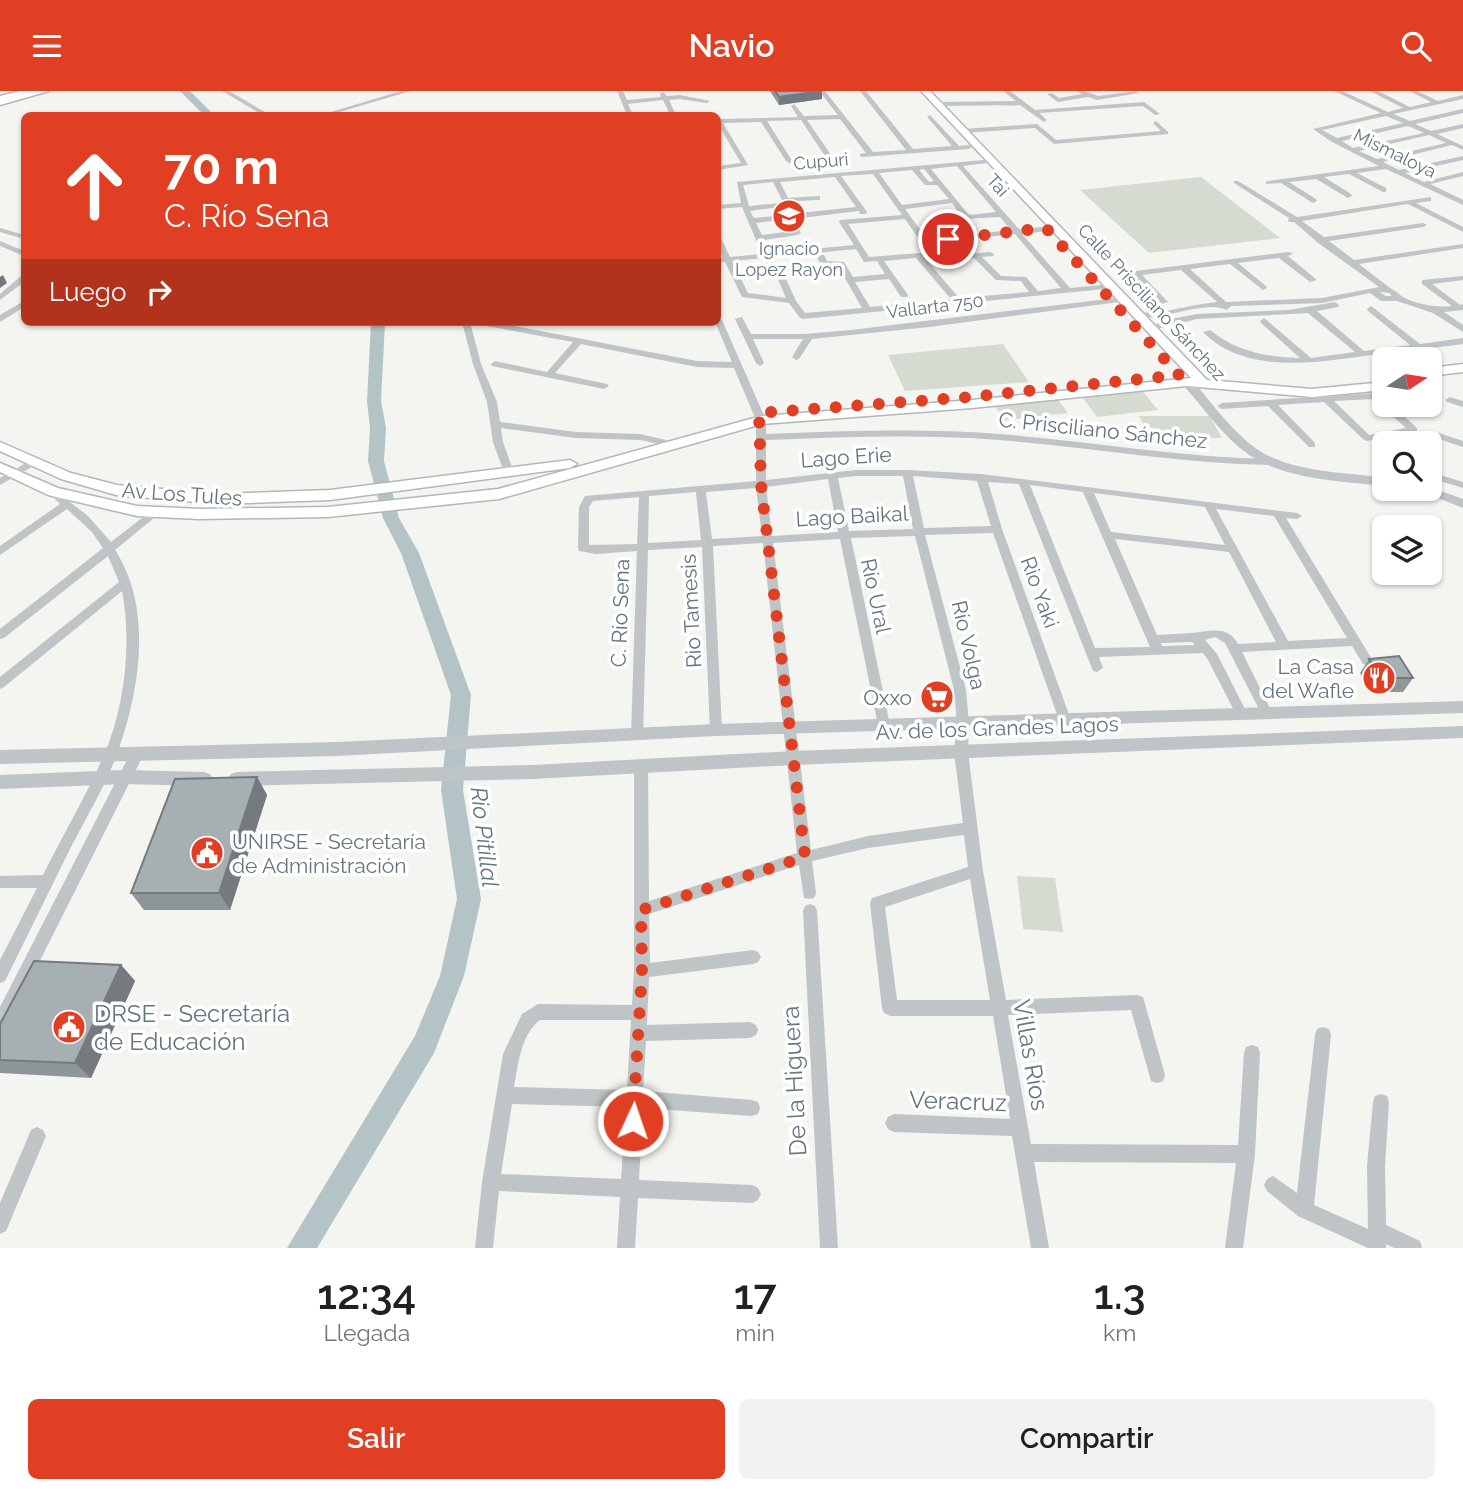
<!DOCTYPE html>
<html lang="es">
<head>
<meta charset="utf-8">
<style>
  :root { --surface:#fff; --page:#f2f2f2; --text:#202124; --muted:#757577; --accent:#e03f23 }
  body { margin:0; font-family:Raleway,sans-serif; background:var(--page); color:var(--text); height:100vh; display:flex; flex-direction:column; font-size:26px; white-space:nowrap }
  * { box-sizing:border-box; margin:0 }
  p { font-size:23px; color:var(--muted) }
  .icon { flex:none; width:38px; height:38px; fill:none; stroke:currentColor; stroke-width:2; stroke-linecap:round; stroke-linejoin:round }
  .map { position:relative; height:1157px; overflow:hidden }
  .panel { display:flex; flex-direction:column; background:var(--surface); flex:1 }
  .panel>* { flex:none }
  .hud { position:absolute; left:21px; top:21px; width:700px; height:214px; border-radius:10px; box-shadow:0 2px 5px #0004; background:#e03f23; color:#fff; overflow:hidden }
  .needle { width:46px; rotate:78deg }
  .tools { position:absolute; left:1372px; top:256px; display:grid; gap:14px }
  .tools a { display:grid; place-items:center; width:70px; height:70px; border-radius:10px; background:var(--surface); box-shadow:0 2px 5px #0004; font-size:35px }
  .pin { position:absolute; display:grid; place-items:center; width:60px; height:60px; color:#fff; margin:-30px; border:4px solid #fff; border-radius:50%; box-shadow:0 2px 7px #0007 }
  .me { position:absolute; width:77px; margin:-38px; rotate:3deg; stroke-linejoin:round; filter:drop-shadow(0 0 5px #0008) }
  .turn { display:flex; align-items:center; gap:24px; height:147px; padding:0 28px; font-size:32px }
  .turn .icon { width:91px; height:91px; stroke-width:2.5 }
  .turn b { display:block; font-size:49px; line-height:60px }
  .then { display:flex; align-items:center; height:66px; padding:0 28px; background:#0003; gap:14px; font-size:26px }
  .eta { display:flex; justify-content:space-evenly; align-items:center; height:119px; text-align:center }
  .eta b { font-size:42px; font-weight:600; line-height:49px }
  .action { display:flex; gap:14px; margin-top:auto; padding:14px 28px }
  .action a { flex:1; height:80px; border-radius:10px; background:var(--accent); color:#fff; font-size:28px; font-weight:600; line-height:80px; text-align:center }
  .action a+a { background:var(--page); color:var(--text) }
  header { display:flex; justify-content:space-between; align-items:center; height:91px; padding:0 28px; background:var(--accent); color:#fff; font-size:32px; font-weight:600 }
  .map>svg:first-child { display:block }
</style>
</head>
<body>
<header><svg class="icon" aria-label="menu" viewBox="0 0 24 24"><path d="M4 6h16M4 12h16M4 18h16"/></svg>Navio<svg class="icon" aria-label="search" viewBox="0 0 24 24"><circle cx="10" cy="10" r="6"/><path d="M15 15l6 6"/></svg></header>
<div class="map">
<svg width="1463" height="1157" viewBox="0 0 1463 1157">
  <rect width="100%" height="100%" fill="#f4f4f0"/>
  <path fill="#d5dbd1" d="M1201 86 1280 147 1149 162 1080 99Z
    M1003 253 1029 291 905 300 888 264Z
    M1139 296 1158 319 1097 326 1080 303Z
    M1056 306 1068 322 1004 329 993 312Z
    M1139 325H1210L1222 347H1150Z
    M1017 785 1055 787 1063 841 1023 838Z"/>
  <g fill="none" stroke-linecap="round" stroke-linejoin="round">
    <path fill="#b4c3c5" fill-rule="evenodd" d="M180 0H190L214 24H204Z
      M371 231H385L381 310 386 337 384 370 399 427 419 462 471 604 463 699 481 808 464 885 434 962 317 1157H287L415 945 440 885 457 808 441 699 451 604 401 462 383 427 368 370 370 337 367 310Z"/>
    <defs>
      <path id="secondary" d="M34 0H49L0 14V8Z
        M921 0H930L1207 289 1312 298 1384 291V299L1312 306 1187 295 972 317 762 333 499 408 328 426 199 428 137 425 48 404 0 381V372L58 397 137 415 199 418 328 416 498 398 761 325 972 309 1191 287Z
        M1463 273V281L1430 285V277Z
        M0 351 71 382 117 394 218 403 330 399 570 369 577 373 570 377 330 409 218 413 116 404 61 388 0 360Z"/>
      <path id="trunk" d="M20 0H38L0 11V5Z"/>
    </defs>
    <use href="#secondary" stroke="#b1b7ba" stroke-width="3"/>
    <use href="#trunk" stroke="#b2b6b8" stroke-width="3"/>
    <path fill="#bfc4c6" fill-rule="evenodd" d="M222 0H229L270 24H263Z
      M401 0H411L329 24H321Z
      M617 0H623L627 9 661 6 660 3 663 1 667 5 680 4 710 10 707 12 680 8 669 9 676 24H670L663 9 628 13 633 24H627Z
      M819 0H825L873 61 906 59 860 0H866L913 58 952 55 928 27 927 26 930 24 959 55 969 54 972 56 969 58 862 66 860 65V63L866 62 840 28 807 29 833 67 830 69 789 72 786 70 761 31 723 32 748 74 718 79V75L741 72 718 33V26L721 28 798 26 791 15 794 13 804 25 838 24ZM801 29 825 65 791 68 767 30Z
      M1003 0H1010L1035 19 1144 11 1160 23 1155 24 1143 15 1039 22 1047 29 1044 31 1020 14 938 15 935 13 938 11 1016 10Z
      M1077 0H1085L1098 5 1136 0 1139 2 1097 9 1088 6 1058 11 1047 3 1052 2 1059 7 1082 3Z
      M1334 0H1342L1388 21 1403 17 1370 0H1378L1410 16 1431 11 1409 0H1417L1438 10 1463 4V8L1393 23 1410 30 1463 18V22L1415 33 1431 40 1463 33V37L1437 43 1463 55V59L1452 54 1383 71 1399 79 1463 65V69L1405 82 1424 91 1463 81V85L1430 93 1463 109V114L1386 78 1357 82 1386 97V101H1383L1349 83 1324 86 1351 103 1352 105 1348 107 1316 88 1289 91 1316 108 1317 110 1313 112 1281 92 1266 93V91L1268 90 1379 75 1332 51 1313 38 1381 22ZM1386 25 1403 32 1337 47 1322 39ZM1408 35 1424 42 1353 57 1342 50ZM1429 44 1446 52 1377 68 1359 60Z
      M1156 30 1168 41V43L1054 53 1035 37 963 42 960 40 963 38 1037 33 1056 49 1161 40 1153 32Z
      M984 69 986 70V72L963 75 1019 138 1056 135 1060 137 1056 139 1022 143 1070 197 1112 193 1116 195 1115 197 803 228 800 227 789 212 742 206 725 171H718V167L723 166 718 156V147L722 149 730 166 762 163 742 116 718 118V114L741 112 737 91ZM957 75 996 121 969 124 931 78ZM924 78 934 90 929 91 919 79ZM912 79 925 94H937L949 108 902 114 879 82ZM873 83 902 124 840 129 839 131 854 154 770 162 764 149 797 144 801 142 793 128 859 120 860 123H866L867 121 841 85ZM835 86 856 116 790 123 784 112H781L749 115 743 94 773 91 783 111 817 109H820V105L788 107 780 91ZM952 112 964 128 1000 126 1011 139 927 148 905 118ZM779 116 783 124 754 127 750 120ZM786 128 792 140 762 144 756 132ZM905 128 925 157H928L932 155 930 152 1015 143 1061 197 1038 200 1026 186 1001 185 982 166 993 165 994 163 990 161 943 165 933 161 869 166 848 133ZM856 158 864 171 877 170 885 183 853 186 844 171 827 170 824 164H821L817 166 820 172 818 180 778 184 777 186 786 207 748 202 732 170ZM932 165 942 169 974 167 996 189 1021 190 1029 201 959 207 924 166ZM916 167 951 208 870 216 855 191 889 188 901 206H907L908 204 884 170ZM827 175H838L862 217 805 222 796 210 786 188 825 184Z
      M1234 90H1238L1297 126 1431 106V110L1416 112 1463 136V141L1408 113 1302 130 1324 146 1423 132 1427 134 1423 136 1329 150 1354 169 1463 153V157L1359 173 1390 197C1394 199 1397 201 1400 204 1412 213 1437 217 1452 215L1422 193V189L1463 185V189L1432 193 1460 214 1463 213V219L1444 221 1463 234V241L1433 222 1397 210H1381L1370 202 1322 212 1231 215 1227 219C1206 208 1163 230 1137 226V222C1145 221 1152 222 1160 221 1179 218 1197 213 1217 211L1181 179 1142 184 1168 211 1161 213 1132 182 1136 180 1289 161 1293 163 1288 165 1317 189 1310 191 1279 167 1238 172 1266 195 1267 197 1263 199 1230 173 1190 178 1226 211 1322 207 1379 196 1317 151 1294 131H1288L1289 127 1234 92ZM1379 201 1389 202 1392 205H1386Z
      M0 137 24 144V148L0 141Z
      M0 150 24 160V165L0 155Z
      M21 185H24V191L0 209V203Z
      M1124 206 1128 208 1127 210 929 236 812 248 799 268 796 269 792 266 803 248H753L764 272 760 275 756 272 735 228 742 226 751 243H804L851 239Z
      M24 210V216L0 231V224Z
      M1335 211 1339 214 1338 216 1317 220 1364 260 1410 254 1368 220 1367 218 1371 215 1420 253 1463 247V253C1433 257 1402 261 1372 264 1319 271 1246 285 1203 241L1210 239C1237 261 1267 266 1300 267L1261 232 1260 230 1264 227 1311 267 1355 261 1308 222 1197 228 1152 239 1148 236 1171 228 1197 223 1289 219Z
      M718 226 722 229 766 329V343C844 340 922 337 999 343 1091 350 1182 367 1274 368L1279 371 1274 374C1182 373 1091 356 999 349 922 343 844 346 766 349V389L856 379H907L981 383 1297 422 1302 425 1297 428 1286 427 1373 570 1367 574 1363 573 1352 555 1242 561 1272 621 1270 624H1262L1225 552 1215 546 1205 549 1217 563 1247 622 1245 625H1237L1208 569 1203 562 1099 566 1103 577 1097 581 1093 580 1019 393 988 391 1002 438 1071 629 1070 632H1060L993 442 925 444 966 599 969 632 968 661 983 780 1006 909 1137 904 1143 906 1165 984 1163 990 1157 992 1151 990 1131 919 1008 924 1031 1053 1238 1054 1244 962 1246 956 1252 954 1258 956 1260 962 1255 1063 1243 1157H1225L1236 1072 1034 1071 1049 1157H1031L1012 1045 894 1041 888 1038 885 1032 888 1026 894 1023 1010 1028 993 925H890L884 922 882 917 870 812 872 807 968 776 964 744 868 757 812 770 816 802 814 807 809 808 804 807 799 774 649 823 650 872 753 859 758 861 761 866 758 871 753 873 649 886 647 934 750 931 756 934 758 939 756 944 750 947 646 950 643 1000 752 1009 758 1011 760 1017 758 1023 752 1025 643 1017 639 1089 752 1094 758 1097 761 1103 758 1109 752 1112 638 1107 635 1157H617L620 1106 499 1100 493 1157H475L482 1091 503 963 522 923 538 913 632 914 634 880V675L636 671 641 670 646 671 648 675 649 810 797 762 763 452 713 455 722 639 721 643H711L710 639 702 456 648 459 643 644 642 648H632L631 644 637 460 596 463 579 460 578 457 579 416 585 405 756 390V329L734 277 697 276 581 253 555 282 607 293 609 295 604 298 492 275 491 273 495 270 547 281 573 251 481 234 477 231H494L697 270 732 271 715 231H718ZM856 385H903L913 438 849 440 838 387ZM913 385 977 390 991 435 924 437ZM828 388 838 441 772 445 766 396ZM1030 394 1083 401 1150 556 1095 557ZM756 397 762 445 712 448 706 401ZM696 401 701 449 648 452 649 405ZM1094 402 1205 416 1225 454 1111 441ZM639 406 637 453 589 454V416L593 410ZM1216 418 1274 425 1347 547 1288 550ZM915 445 954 599 957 632 954 661 963 732 868 745 811 759 773 452 840 448 878 634 879 637H889L890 634 851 447ZM1115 448 1229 461 1276 551 1238 553C1227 533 1209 541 1192 542 1180 543 1169 543 1157 544ZM1192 551 1195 554 1162 555 1161 552ZM970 788 990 909H897L885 816ZM540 929H631L627 999 514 996C518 974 521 943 540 929ZM512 1013 626 1016 621 1088 501 1083Z
      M462 231H470L481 273 497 311 500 331 576 341 640 343 666 349 668 351 663 354 640 349 576 347 501 337 503 351 514 382 513 384H505L493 351 487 311 473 273Z
      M1375 302 1384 308V313H1391L1417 337V341L1367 350 1364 349 1324 311 1278 314 1315 352V356H1309L1268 315 1222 318 1217 315 1222 312ZM1373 308 1406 337 1369 344 1334 310Z
      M1450 306 1463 310V316L1447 311 1445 309Z
      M1439 342 1463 350V356L1436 347V343Z
      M33 368 38 371 37 373 0 394V387Z
      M1430 381 1463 391V397L1430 387Z
      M53 398 88 425 111 451 151 420H159L160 422 115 459C153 517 140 598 118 660 107 692 87 725 71 756 49 801 27 845 5 890L0 892V869L37 797H0V785L43 784C63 744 86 705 104 664 125 615 132 552 122 500L4 596 0 598V586L119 491 108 465 4 547 0 548V538L103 457 92 441 67 418 0 464V455L60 413 48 401Z
      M137 658 142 659 144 663 6 937 0 940V916L132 659Z
      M810 813 815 815 817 820 838 1157H820L803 820 805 815Z
      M1323 936 1329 938 1331 944 1314 1114 1368 1138 1367 1075 1373 1011 1375 1005 1381 1003 1387 1005 1389 1011 1385 1075 1386 1134 1420 1150 1422 1157H1394L1386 1153V1157H1368L1298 1125 1267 1100 1264 1094 1267 1088 1273 1085 1297 1102 1315 944 1317 938Z
      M37 1036 43 1039 46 1045 6 1140 0 1143V1112L31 1039Z"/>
    <path fill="#bfc4c6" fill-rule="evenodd" d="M1187 287 1191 288C1213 313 1234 344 1263 362 1299 382 1345 381 1384 387V395C1342 390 1291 389 1254 367 1225 349 1205 318 1183 294V288Z
      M1430 396 1463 408V417L1413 397Z
      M1463 610V622L716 645 337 665 0 673V659L337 651 716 633Z
      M1463 635V647L794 674 533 688 237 695 231 693 228 688 231 683 237 681 533 674 794 660Z
      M124 679 204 681 210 683 213 688 210 693 204 695 124 693 0 698V684Z"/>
    <use href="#secondary" fill="#fff" fill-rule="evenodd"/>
    <use href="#trunk" fill="#fff" fill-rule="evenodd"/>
  </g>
  <path fill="#8f9699" d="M770 0H822V8L779 14Z
    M1369 568 1413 587 1403 601H1373L1360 582Z
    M257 686 267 704 230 819H144L131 802Z
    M121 874 135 890 91 987 0 982V933Z"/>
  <path fill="#747a7d" d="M822 0V8L779 14V6Z
    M3 184 7 192 0 197V186Z
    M257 686 267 704 230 819 219 802Z
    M121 874 135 890 91 987 75 972Z"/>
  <path fill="#a6afb2" stroke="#747a7d" stroke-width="2" d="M775 0H822L779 6Z
    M1399 565 1413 587H1381L1369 568Z
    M257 686 219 802H131L175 688Z
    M34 870 121 874 75 972 0 969V933Z"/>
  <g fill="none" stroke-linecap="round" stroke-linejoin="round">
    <path stroke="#e03f23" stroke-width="12" stroke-dasharray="0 21.6" d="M633 1030 642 880 641 819 805 766 761 393 759 322 970 306 1179 284 1046 137 948 148"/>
  </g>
  <defs>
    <symbol id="school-disc" viewBox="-11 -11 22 22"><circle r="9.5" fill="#e03f23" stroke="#fff"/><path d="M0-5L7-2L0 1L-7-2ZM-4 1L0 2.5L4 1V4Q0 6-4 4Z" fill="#fff"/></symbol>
    <symbol id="restaurant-disc" viewBox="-11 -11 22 22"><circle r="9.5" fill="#e03f23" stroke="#fff"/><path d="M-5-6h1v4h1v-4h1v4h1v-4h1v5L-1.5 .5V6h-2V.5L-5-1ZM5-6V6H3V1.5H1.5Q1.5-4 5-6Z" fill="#fff"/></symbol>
    <symbol id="supermarket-disc" viewBox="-11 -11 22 22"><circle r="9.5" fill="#e03f23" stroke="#fff"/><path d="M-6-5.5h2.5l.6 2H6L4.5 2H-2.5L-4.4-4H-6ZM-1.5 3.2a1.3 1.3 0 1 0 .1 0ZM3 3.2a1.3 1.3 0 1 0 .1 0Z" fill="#fff"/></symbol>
    <symbol id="civic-disc" viewBox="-11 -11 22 22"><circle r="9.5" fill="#e03f23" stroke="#fff"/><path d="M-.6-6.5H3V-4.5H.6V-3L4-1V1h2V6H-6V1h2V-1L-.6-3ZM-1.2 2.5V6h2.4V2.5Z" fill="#fff"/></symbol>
  </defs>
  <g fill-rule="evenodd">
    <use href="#school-disc" x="770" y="106" width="38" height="38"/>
    <use href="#restaurant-disc" x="1360" y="568" width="38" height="38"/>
    <use href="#supermarket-disc" x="918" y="587" width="38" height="38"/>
    <use href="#civic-disc" x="188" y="743" width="38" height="38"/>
    <use href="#civic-disc" x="50" y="917" width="38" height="38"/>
  </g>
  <g text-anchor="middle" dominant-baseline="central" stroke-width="7" stroke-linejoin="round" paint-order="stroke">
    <g font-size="18" fill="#637680" stroke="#fff">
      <text transform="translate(1395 62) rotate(26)">Mismaloya</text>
      <text transform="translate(821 70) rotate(-5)">Cupuri</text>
      <text transform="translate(998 94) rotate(48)">Tai</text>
      <text transform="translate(1152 211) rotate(47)">Calle Prisciliano Sánchez</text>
      <text transform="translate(935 215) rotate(-7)">Vallarta 750</text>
    </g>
    <g font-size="18" fill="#637680" stroke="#fff">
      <text x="789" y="157">Ignacio<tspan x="789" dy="21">Lopez Rayon</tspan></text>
    </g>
    <g font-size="21" fill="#637680" stroke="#fff">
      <text transform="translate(1103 339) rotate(6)">C. Prisciliano Sánchez</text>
      <text transform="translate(846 366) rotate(-4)">Lago Erie</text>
      <text transform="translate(182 403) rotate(4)">Av Los Tules</text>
      <text transform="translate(852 425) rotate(-3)">Lago Baikal</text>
      <text transform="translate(1040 501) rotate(70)">Rio Yaki</text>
      <text transform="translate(876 505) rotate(78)">Río Ural</text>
      <text transform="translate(691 520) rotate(-93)">Rio Tamesis</text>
      <text transform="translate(620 522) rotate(-88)">C. Río Sena</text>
      <text transform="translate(969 554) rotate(77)">Río Volga</text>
      <text transform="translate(997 637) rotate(-2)">Av. de los Grandes Lagos</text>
    </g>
    <g font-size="21" fill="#637680" stroke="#fff" text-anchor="end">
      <text x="1354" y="575">La Casa<tspan x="1354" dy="24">del Wafle</tspan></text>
      <text x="912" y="606">Oxxo</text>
      <text x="232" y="750" text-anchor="start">UNIRSE - Secretaría<tspan x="232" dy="24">de Administración</tspan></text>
    </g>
    <g font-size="23" font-style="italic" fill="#5f787f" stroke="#fff">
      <text transform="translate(485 746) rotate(83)">Rio Pitillal</text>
    </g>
    <g font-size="24" fill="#637680" stroke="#fff" text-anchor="start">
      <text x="94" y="922">DRSE - Secretaría<tspan x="94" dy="28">de Educación</tspan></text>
    </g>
    <g font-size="24" fill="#637680" stroke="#fff">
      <text transform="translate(1031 964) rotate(80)">Villas Ríos</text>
      <text transform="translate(794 990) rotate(-93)">De la Higuera</text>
      <text transform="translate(958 1010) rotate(2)">Veracruz</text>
    </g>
  </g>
</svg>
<div class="tools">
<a><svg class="needle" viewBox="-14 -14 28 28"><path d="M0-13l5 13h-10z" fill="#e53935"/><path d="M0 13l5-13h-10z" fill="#757577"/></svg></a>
<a><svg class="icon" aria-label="search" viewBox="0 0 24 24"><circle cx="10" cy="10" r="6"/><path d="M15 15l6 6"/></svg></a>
<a><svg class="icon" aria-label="layers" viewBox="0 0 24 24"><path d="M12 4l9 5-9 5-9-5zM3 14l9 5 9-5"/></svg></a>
</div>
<div class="pin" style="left:948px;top:148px;background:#d93025"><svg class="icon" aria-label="arrive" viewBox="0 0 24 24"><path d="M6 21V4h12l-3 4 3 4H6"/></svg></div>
<svg class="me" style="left:633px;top:1030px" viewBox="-20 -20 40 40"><circle r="17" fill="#e03f23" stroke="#fff" stroke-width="3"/><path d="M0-11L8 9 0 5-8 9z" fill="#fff"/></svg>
<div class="hud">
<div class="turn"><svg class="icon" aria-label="ahead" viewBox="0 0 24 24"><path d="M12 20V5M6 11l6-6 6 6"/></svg><div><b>70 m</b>C. Río Sena</div></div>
<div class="then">Luego<svg class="icon" aria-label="right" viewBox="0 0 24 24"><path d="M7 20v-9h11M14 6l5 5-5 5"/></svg></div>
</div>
</div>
<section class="panel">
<div class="eta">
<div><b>12:34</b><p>Llegada</p></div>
<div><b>17</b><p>min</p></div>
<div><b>1.3</b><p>km</p></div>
</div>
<div class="action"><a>Salir</a><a>Compartir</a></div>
</section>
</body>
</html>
